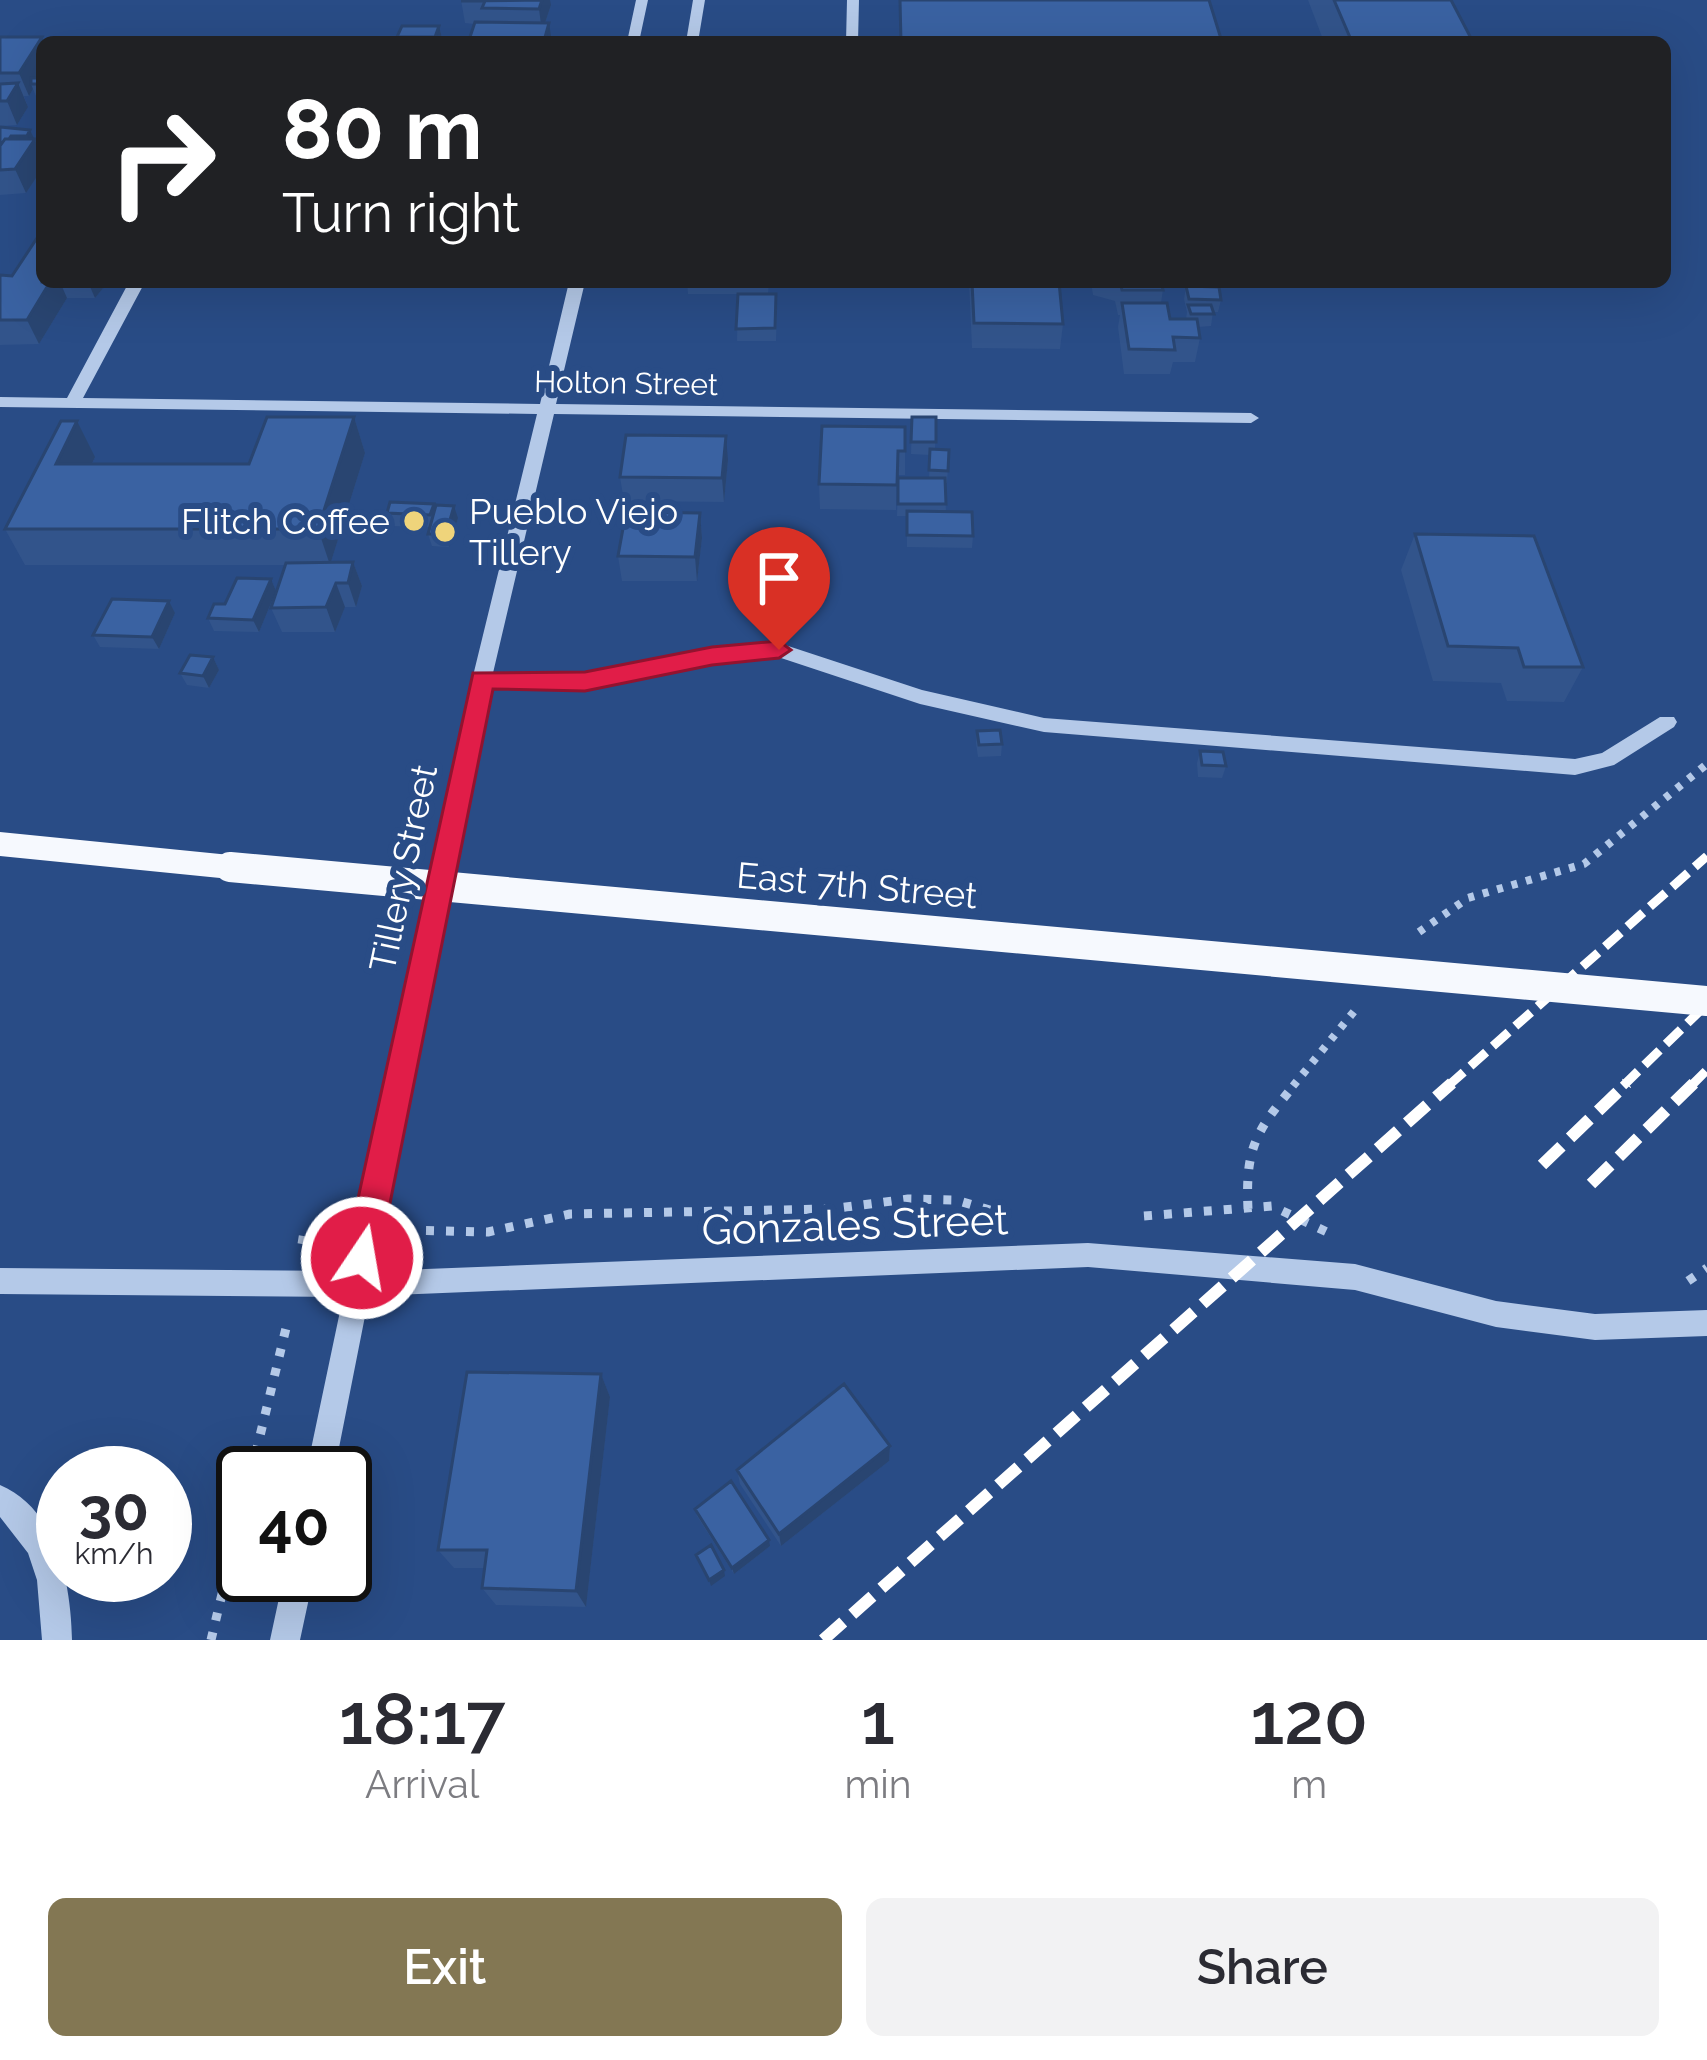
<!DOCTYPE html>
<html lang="en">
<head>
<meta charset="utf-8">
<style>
  :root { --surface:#fff; --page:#f2f2f3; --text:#2b2b33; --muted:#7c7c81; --accent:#837753 }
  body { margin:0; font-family:Raleway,sans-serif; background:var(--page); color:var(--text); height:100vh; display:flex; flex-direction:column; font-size:45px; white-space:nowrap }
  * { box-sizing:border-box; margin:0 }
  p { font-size:39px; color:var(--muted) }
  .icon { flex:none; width:66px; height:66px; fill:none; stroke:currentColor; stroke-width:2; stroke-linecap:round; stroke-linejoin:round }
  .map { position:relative; height:1640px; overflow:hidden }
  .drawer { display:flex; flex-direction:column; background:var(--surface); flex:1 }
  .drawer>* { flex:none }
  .guide { position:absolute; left:36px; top:36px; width:1635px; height:252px; border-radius:18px; box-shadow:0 12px 48px #0002; background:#202124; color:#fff; overflow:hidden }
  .speed { position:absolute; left:36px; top:1446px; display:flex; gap:24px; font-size:60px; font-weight:700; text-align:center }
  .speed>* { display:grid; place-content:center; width:156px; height:156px; border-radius:50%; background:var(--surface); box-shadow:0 12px 48px #0002; line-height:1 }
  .speed small { font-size:30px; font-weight:400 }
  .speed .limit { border:6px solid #111; border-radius:18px; background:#fff; color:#111 }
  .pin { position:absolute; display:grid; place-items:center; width:102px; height:102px; color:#fff; margin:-123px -51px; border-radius:50% 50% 50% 0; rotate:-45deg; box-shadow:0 0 12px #0007 }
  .pin .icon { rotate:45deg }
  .me { position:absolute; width:132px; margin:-66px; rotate:12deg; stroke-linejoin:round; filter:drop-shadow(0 0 9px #0008) }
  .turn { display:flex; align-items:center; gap:42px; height:252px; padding:0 48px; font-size:54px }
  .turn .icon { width:156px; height:156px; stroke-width:2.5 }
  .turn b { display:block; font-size:84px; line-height:102px }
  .eta { display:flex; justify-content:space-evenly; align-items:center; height:204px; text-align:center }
  .eta b { font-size:72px; font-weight:600; line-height:84px }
  .cta { display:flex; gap:24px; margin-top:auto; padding:24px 48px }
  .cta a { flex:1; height:138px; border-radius:18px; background:var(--accent); color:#fff; font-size:48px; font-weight:600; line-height:138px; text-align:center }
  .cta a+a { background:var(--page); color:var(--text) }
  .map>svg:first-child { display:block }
</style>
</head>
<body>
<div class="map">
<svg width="1707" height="1640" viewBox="0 0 1707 1640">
  <rect width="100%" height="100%" fill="#294c86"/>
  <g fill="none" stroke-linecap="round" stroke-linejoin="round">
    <path stroke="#b4c9e8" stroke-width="8" stroke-dasharray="6 9" stroke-linecap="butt" d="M1419 932 1468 898 1584 864 1707 764
      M1293 1086 1356 1009"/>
    <path stroke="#b4c9e8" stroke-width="9" stroke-dasharray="8 12" stroke-linecap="butt" d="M1248 1209C1245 1146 1257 1130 1296 1083
      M1144 1216 1272 1206 1327 1232
      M406 1230 488 1232 570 1214 830 1209 908 1199 956 1200 1010 1216
      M302 1244 304 1232H331
      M1688 1281 1707 1268
      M251 1473 287 1324
      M211 1640 243 1506"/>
    <path fill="#b4c9e8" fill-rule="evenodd" d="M636 0H648L639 42H627Z
      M693 0H705L698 42H686Z
      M847 0H859L858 42H846Z
      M129 282H145L83 398 540 404 569 282H585L556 404 1251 413 1259 418 1251 423 554 414 493 673 585 675 713 649 779 643 922 690 1044 718 1575 759 1602 753 1660 717H1674L1677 722 1674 727 1614 765 1575 775 1044 732 920 704 778 657 713 663 585 689 490 687 374 1271 1088 1243 1355 1264 1496 1301 1595 1314 1707 1310V1336L1595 1340 1496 1327 1355 1290 1088 1267 369 1296 334 1473H306L343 1297 0 1294V1268L348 1271 472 680 537 414 0 407V397L67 398Z
      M0 1485C58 1509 71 1586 72 1640H42L37 1580 28 1553 0 1517Z
      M284 1575H314L300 1640H270Z"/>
    <path fill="#f6f9fe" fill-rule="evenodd" d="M0 832 230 855 241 858 245 867 241 876 230 879 0 856Z"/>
    <path stroke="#fff" stroke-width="9" stroke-dasharray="21 9" stroke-linecap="butt" d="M1448 1086 1707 856
      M1623 1086 1707 1004
      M1691 1086 1707 1070"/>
    <path stroke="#fff" stroke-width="12" stroke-dasharray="27 12" stroke-linecap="butt" d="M1542 1165 1627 1083
      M1591 1184 1694 1083
      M823 1640 1452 1083"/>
    <path stroke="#f6f9fe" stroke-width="30" d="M230 867 1707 1001"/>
  </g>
  <path fill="#32548b" d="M461 0 551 5 545 23 552 42H469L474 24 465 23Z
    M1308 0H1451L1473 42H1324Z
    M439 26 442 38 440 42H398L397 37Z
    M0 37 42 78V96H36L33 89 29 96H24L28 107 17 125 0 126Z
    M0 127 30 130 42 154V169L26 193 0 195Z
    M0 275 42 282H108L95 298H67L39 344 0 345Z
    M687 282H769L768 294 777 307 776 341H737L738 294H688Z
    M969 282H1059L1063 324 1060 349 972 348Z
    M1091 282H1161L1163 290 1161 303 1170 319H1186L1187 312 1184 299 1186 286 1221 300 1218 312H1213L1211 326 1198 327 1200 338 1195 362H1173L1170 374H1124L1118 327 1120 315H1118L1115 301 1093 295Z
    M354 417 365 453 331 562H353L362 586 356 607H345L335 632H282L271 608 285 565H25L5 529 95 457 92 464H249Z
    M912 417H936L935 450H949L947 483H945L946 512 973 536 972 548 907 547V516H897L898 478H929L930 455 911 454Z
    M905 427V475H897L896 510 820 509 819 484Z
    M728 460 724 502 624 501 620 477Z
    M435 509 458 518 449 547 432 546 428 534 430 527 390 526 387 513Z
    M700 513 702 538 697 581H622L618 556Z
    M1415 534 1583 667 1564 702 1507 701 1501 683 1433 681 1401 570Z
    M271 579 276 591 259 632 214 631 208 618 225 604Z
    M169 601 175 613 159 649 100 647 93 635Z
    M213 657 219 670 209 688 187 685 180 673Z
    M977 731 1002 744 1001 756 978 757 976 743Z
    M1200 751 1226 766 1222 778 1198 777 1197 763Z
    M601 1374 610 1397 586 1607 496 1605 482 1588 485 1568H454L438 1550Z
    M890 1446 889 1461 781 1546 740 1484 737 1470Z
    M695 1509 770 1546 734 1574 697 1516Z"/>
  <path fill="#294571" d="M542 0H550L551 5 542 32 539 9Z
    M549 23 552 42H545L544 41Z
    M439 26 442 38 440 42H436L435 37Z
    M42 37 44 42H42V75L36 84H31L33 89 29 96 19 73Z
    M18 83 28 107 17 125 7 101Z
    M30 130 42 154V169L26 193 15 169 31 146 27 136Z
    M50 282H60L67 298 39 344 27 320Z
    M88 282H108L95 298Z
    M354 417 365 453 330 565 318 529Z
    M77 421 95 457 75 500 56 464Z
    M726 436 728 460 724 502 722 478Z
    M454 506 458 518 449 547 446 534Z
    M700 513 702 538 697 581 695 557Z
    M353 562 362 586 356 607 348 583Z
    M271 579 276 591 259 632 253 620Z
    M336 583 345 607 335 632 326 607Z
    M169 601 175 613 159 649 152 637Z
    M213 657 219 670 209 688 203 676Z
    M601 1374 610 1397 586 1607 576 1591Z
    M890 1446 889 1461 781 1546 779 1534Z
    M769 1540 770 1546 734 1574 732 1568Z
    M724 1570 725 1576 711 1586 709 1580Z"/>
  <path fill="#3a62a2" stroke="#294571" stroke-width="3" d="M542 0 539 9 482 8 485 1H461Z
    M900 0H1209L1222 42H901Z
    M1334 0H1451L1473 42H1352Z
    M475 22 549 23 544 41 491 42 492 40H469Z
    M402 26H439L435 37H397Z
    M0 37H42L19 73H0Z
    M176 38H227L225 42H174Z
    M31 78H42V84H31Z
    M18 83 7 101H0V84Z
    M0 127 30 130 27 136H11L9 139H5L0 146Z
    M5 139H35L15 169 0 170V146Z
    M41 232 42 282H50L27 320H0V275L12 276Z
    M972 282H1059L1063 324 974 323Z
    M1120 282H1161L1163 290H1122Z
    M1186 286 1219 287 1221 300 1189 299Z
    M738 294H776L775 328 736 329Z
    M1122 303H1167L1170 319H1197L1200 338 1173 337 1175 350 1129 349Z
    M1188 305H1211L1214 314H1191Z
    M267 417H354L318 529H5L61 421H77L56 464H249Z
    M912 417H936V442H911Z
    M822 426 905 427V451H898L897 485 819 484Z
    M626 435 726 436 722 478 620 477Z
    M930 449 949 450 948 471 929 470Z
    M898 478H945L946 504H898Z
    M390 502 434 504 430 515 387 513Z
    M436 505 454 506 446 534H428Z
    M907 511 972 512 973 536 907 535Z
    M626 512 700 513 695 557 618 556Z
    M1415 534 1534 536 1583 667H1524L1518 648 1448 646Z
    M353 562 348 583H336L326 607 271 608 286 563Z
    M237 578 271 579 253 620 208 618 214 604H225Z
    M112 599 169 601 152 637 93 635Z
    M190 655 213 657 203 676 180 673Z
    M1000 730 1002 744 979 745 977 731Z
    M1200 751 1223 752 1226 766 1202 765Z
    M467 1372 601 1374 576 1591 482 1588 487 1550H438Z
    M844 1384 890 1446 779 1534 737 1470Z
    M731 1481 769 1540 732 1568 695 1509Z
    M711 1545 724 1570 709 1580 696 1555Z"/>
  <path fill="#e11d48" stroke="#92132f" stroke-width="3" d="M779 641 791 650 779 658 712 665 585 691 493 689 379 1258 374 1269 362 1274 350 1269 345 1258 473 673 585 672 712 647Z"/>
  <g fill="#efd47b" stroke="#294c86" stroke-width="4.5">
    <circle cx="414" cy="521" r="12"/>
    <circle cx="445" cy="532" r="12"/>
  </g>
  <g text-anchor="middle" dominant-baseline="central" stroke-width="12" stroke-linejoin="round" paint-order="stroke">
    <g font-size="30" fill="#fff" stroke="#294c86">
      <text transform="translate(626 383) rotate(1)">Holton Street</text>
    </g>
    <g font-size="36" fill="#fff" stroke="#294c86" text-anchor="start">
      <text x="469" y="511">Pueblo Viejo<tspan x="469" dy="41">Tillery</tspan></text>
      <text x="390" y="521" text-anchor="end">Flitch Coffee</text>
    </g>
    <g font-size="36" fill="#fff" stroke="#294c86">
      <text transform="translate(403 868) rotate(-78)">Tillery Street</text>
      <text transform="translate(857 885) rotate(5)">East 7th Street</text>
    </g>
    <g font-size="42" fill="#fff" stroke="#294c86">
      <text transform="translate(855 1225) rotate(-2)">Gonzales Street</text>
    </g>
  </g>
</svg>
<div class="speed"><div>30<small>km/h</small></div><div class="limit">40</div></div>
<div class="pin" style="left:779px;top:650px;background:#d93025"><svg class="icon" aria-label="arrive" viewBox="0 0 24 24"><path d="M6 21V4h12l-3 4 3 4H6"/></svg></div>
<svg class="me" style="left:362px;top:1258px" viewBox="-20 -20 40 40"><circle r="17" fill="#e11d48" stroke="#fff" stroke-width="3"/><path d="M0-11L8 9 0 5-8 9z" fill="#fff"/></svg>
<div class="guide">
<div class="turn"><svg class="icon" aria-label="right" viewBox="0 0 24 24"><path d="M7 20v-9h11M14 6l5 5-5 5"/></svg><div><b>80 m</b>Turn right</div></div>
</div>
</div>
<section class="drawer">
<div class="eta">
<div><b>18:17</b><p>Arrival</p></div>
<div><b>1</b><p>min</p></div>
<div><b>120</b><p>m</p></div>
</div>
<div class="cta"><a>Exit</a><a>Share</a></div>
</section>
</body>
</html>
